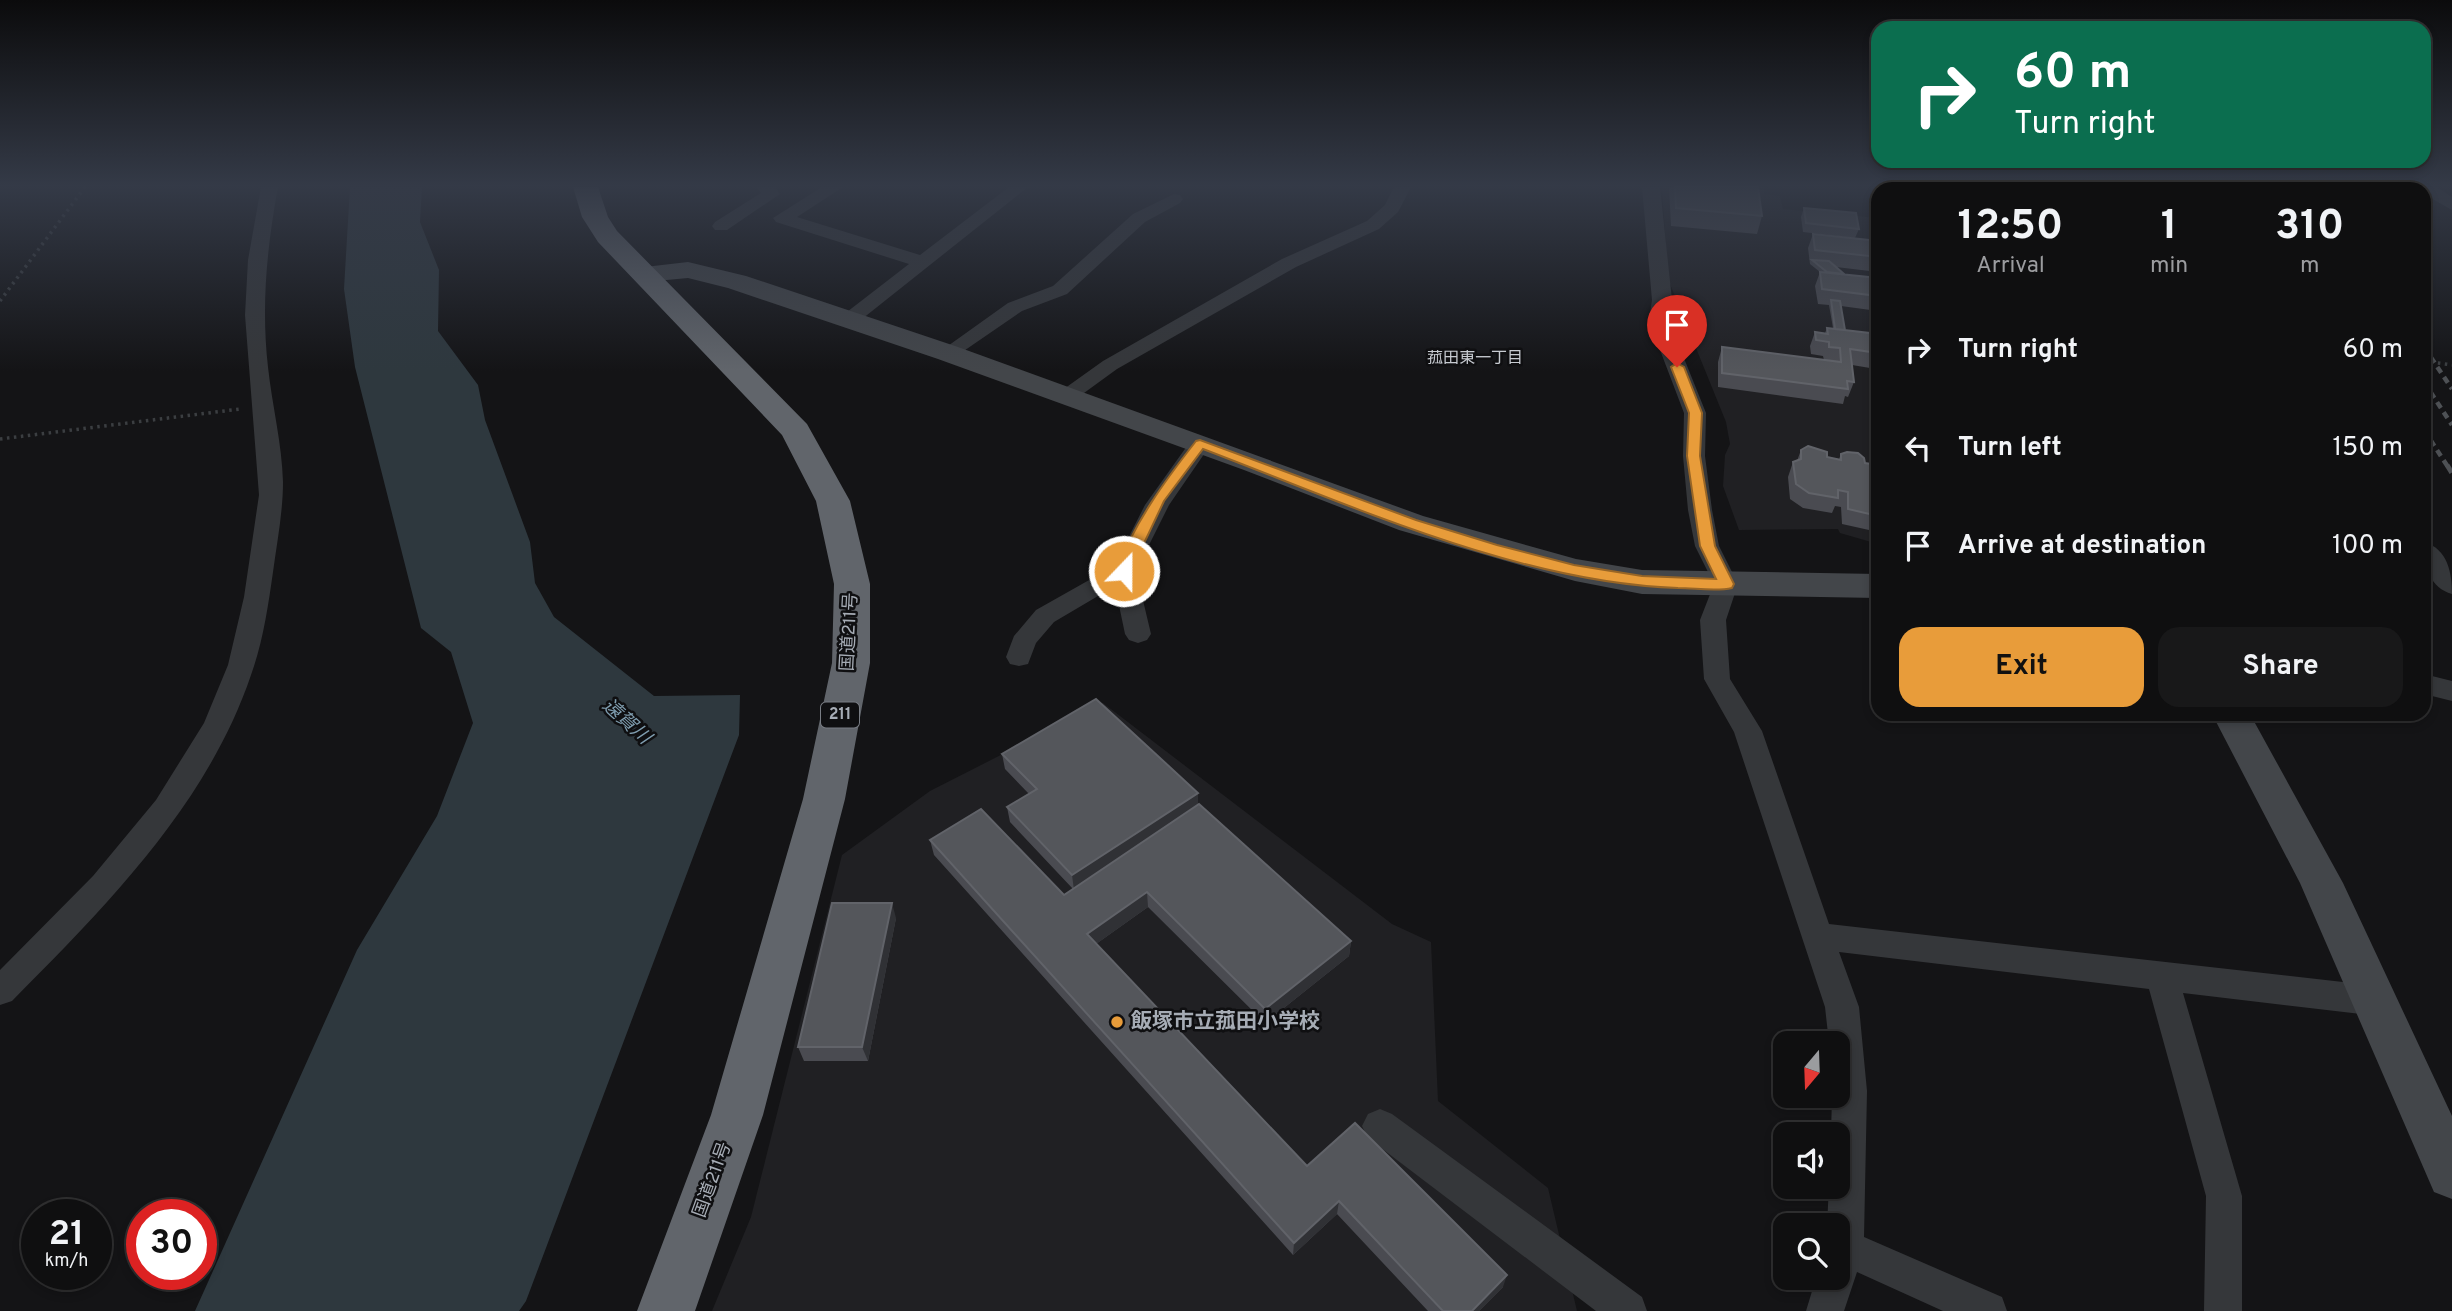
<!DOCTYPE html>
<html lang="en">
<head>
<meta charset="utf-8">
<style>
  :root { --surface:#0f0f10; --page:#181819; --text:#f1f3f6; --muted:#9b9c9f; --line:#2f2f30; --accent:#e89c3a }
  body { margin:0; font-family:Overpass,"Noto Sans JP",sans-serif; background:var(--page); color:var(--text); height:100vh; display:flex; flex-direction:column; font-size:26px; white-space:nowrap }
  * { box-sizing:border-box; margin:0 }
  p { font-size:23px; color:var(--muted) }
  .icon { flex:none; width:38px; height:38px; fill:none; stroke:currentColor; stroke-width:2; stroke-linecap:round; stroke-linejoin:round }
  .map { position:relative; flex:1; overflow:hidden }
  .drawer { position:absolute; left:1871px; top:182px; width:560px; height:539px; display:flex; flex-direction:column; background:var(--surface); border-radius:21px; box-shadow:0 4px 10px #0003,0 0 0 2px var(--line) }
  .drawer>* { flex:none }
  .top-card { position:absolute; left:1871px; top:21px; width:560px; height:147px; border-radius:21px; box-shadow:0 4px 10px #0003,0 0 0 2px var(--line); background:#0b6e4f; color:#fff; overflow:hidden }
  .needle { width:46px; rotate:199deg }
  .tools { position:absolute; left:1773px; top:1031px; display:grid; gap:14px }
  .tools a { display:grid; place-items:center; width:77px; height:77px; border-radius:14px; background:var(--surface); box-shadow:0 4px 10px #0003,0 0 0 2px var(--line); font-size:35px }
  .speed { position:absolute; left:21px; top:1199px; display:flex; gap:14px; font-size:35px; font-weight:700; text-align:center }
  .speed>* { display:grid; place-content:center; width:91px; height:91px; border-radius:50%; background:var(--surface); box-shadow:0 4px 10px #0003,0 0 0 2px var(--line); line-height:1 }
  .speed small { font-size:18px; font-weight:400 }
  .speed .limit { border:10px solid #d22; background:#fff; color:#111 }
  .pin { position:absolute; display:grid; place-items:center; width:60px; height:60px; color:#fff; margin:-72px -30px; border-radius:50% 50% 50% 0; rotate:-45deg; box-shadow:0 0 7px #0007 }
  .pin .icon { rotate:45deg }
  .me { position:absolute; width:77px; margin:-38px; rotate:22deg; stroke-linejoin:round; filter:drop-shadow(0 0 5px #0008) }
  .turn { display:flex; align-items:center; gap:24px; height:147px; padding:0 28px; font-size:32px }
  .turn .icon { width:91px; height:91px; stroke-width:2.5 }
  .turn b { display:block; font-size:49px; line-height:60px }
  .eta { display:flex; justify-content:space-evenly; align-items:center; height:119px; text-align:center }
  .eta b { font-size:42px; font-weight:700; line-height:49px }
  .cta { display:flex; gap:14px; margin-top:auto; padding:14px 28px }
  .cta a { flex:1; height:80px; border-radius:21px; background:var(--accent); color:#111; font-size:28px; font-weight:700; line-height:80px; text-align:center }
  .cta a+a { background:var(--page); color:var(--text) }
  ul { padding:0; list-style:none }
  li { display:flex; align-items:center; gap:21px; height:98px; padding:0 28px }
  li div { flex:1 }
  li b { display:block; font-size:26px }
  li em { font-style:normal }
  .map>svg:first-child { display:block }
</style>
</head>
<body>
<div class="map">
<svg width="2452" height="1311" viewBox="0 0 2452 1311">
  <rect width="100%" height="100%" fill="#141416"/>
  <path fill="#202023" d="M1662 187H1764V194L1780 196 1783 209 1878 218V544L1840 533 1838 529 1739 530 1723 486 1725 455 1730 444 1726 422 1668 279Z
    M1103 703 1392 924 1431 942 1438 1101 1548 1188 1577 1311H712L751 1217 842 855 930 791Z"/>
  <path fill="#2e383e" d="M350 187H422L420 222 439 270 438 331 478 385 485 420 530 542 535 583 554 617 654 696 740 695 739 735 526 1301 519 1311H195L357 950 437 816 473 723 451 652 421 628 355 367 344 289Z"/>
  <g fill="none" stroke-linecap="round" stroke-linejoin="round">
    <path stroke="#3b3e41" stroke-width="3.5" stroke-dasharray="2.5 4.5" stroke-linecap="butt" d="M0 301 85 187
      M0 439 240 409"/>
    <path fill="#35373a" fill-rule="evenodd" d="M261 187H278C267 247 261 306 268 367 272 405 282 443 283 482 283 512 277 542 273 572 268 607 263 642 251 675 207 805 106 906 12 1001L0 1005V970L93 876 156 800 204 723 228 665 244 597 259 495 245 315 248 260Z
      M757 187H775L780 194 727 230H715L712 226 715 222 761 193Z
      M822 187H843L797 217 920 255 1009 187H1028L857 323H843L840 319 843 315 909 264 776 222 773 218Z
      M1394 187H1411L1398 212 1379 229 1296 267 1117 369 1073 401 1065 402 1054 396 1103 361 1282 259 1367 221 1385 205Z
      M1642 187H1660L1672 300 1669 321 1706 413 1705 456 1712 510 1719 546 1738 584 1726 620 1730 679 1762 731 1829 924 2378 986 2390 991 2394 1001 2390 1011 2378 1016 2183 993 2242 1196V1311H2204L2206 1196 2149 989 1839 952 1859 1007 1867 1091 1864 1237 2002 1297 2007 1311H1943L1857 1272 1844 1311H1806L1816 1278H1838V1225H1827L1829 1186H1838V1134H1831L1832 1096H1838V1043H1829L1825 1007 1734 732 1704 679 1700 620 1714 584 1695 546 1688 510 1683 456 1684 413 1649 321 1652 300Z
      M2050 187H2071L2072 189H2051Z
      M2105 187H2122L2104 189Z
      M2417 187H2437L2452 197V210L2424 194V189Z
      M1174 194 1180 195 1183 199 1180 203 1145 222 1067 294 1022 311 955 357H941L938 353 1008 303 1053 286 1133 214Z
      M1200 437 1211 444 1169 505 1136 571 1151 634 1147 640 1138 643 1129 640 1125 634 1115 586 1054 622 1036 643 1028 664 1019 666 1010 664 1006 657 1014 636 1036 610 1114 566 1145 505 1192 439Z
      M2424 542C2448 549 2452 573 2452 594 2429 588 2423 563 2424 542Z
      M2424 674 2452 681V701L2424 694Z
      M1380 1109 1392 1114 1642 1297 1647 1311H1596L1368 1138 1362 1126 1368 1114Z"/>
    <path fill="#43464a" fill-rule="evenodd" d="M688 262 746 276 958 347 1423 516 1576 559 1642 570 1878 574V598L1642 594 1575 581 1399 530 1244 470 938 359 728 288 688 278 645 282 636 280 632 274 636 268Z
      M2212 714H2250L2343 883 2452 1116V1199L2434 1192 2300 883Z"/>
    <path fill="#61656b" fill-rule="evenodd" d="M573 187H598L608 217 617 231 807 424 850 501 870 584V663L845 799 763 1115 695 1311H637L711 1115 803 799 832 663 834 584 816 501 782 435 598 242 582 217Z"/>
    <path stroke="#4e5155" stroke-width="4.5" stroke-dasharray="7 5" stroke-linecap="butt" d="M2424 347 2452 389
      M2424 382 2452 425
      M2424 430 2448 467"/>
    <path stroke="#4e5155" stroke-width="5" stroke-dasharray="9 7" stroke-linecap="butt" d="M2447 465 2452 473"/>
    <path stroke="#3b3e41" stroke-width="3.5" stroke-dasharray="2.5 4.5" stroke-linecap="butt" d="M2424 361 2452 365"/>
  </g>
  <path fill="#4a4b51" d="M1669 187H1758L1762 216 1757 234 1671 226Z
    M1804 208 1859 229 1855 238 1803 232 1801 217Z
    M1813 234 1878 241V272L1836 267 1844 274 1878 278V311L1841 306 1845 330 1878 334V380L1876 369 1852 365 1854 382 1848 397 1845 396 1843 404 1718 387V362L1722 347 1824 360 1823 356 1811 354 1810 346 1815 332 1825 333 1827 328H1833L1829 305 1818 304 1815 286 1820 272 1810 264 1808 248Z
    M1801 450 1827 457 1839 459 1841 454 1865 463 1876 465 1878 460V532L1842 524 1841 507 1835 506 1832 513 1803 508 1790 499 1788 477 1793 462 1797 461Z
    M1002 754 1198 805 1351 941 1349 956 1265 1023 1148 907 1096 944 1307 1166 1503 1287 1479 1311H1428L1337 1214 1293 1255 934 855 930 840 1064 895 1073 889 1010 822 1007 807 1029 794 1005 769Z
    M896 918 868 1061H804L798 1047Z"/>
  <path fill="#303135" d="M1198 793V808L1074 890 1072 875Z
    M1147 892 1148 907 1089 949 1087 934Z
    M892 903 896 918 868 1061 862 1047Z
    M1351 941 1349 956 1265 1023V1009Z
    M1339 1201 1337 1214 1293 1255 1294 1243Z
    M1507 1275 1503 1287 1479 1311H1472Z"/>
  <path fill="#54565b" stroke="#616369" stroke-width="2" d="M1675 187H1758L1762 216 1676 208Z
    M1804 208 1856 213 1859 229 1806 223Z
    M1813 234 1878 241V257L1815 250Z
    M1812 260 1829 261 1844 274 1827 272Z
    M1820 272 1878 278V296L1822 289Z
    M1831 300 1840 301 1845 330 1835 329Z
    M1827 328 1878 334V353L1850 349 1854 382 1847 381 1848 389 1722 373V347L1841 362 1840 348 1829 347V342L1816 340 1815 332 1828 334Z
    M1808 446 1827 452V457L1841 460V454L1847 452 1858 453 1864 458 1865 463 1878 465V516L1848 509V492L1838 490V498L1809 493 1796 484 1793 462 1801 459V450Z
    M1096 699 1198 793 1072 875 1007 807 1037 789 1002 754Z
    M1199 804 1351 941 1265 1009 1147 892 1087 934 1307 1166 1355 1123 1507 1275 1472 1311H1443L1339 1201 1294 1243 930 840 981 809 1064 895Z
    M832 903H892L862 1047H798Z"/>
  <linearGradient id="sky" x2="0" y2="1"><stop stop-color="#0b0b0c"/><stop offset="0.5" stop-color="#343a47"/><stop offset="1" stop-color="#343a47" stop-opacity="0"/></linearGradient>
  <rect width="2452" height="371" fill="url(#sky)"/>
  <path fill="#e89c3a" stroke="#976526" stroke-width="2" d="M1677 363 1684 367 1702 413 1700 456 1715 546 1734 584 1732 588C1716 592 1695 588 1678 588 1520 583 1350 505 1203 449L1164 501 1129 575 1124 576 1116 571C1135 522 1163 483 1196 441L1200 440 1416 520 1497 545 1574 565 1642 576 1716 579 1700 546 1687 456 1689 413 1671 367Z"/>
  <circle fill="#e89c3a" stroke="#0f0f11" stroke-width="2.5" cx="1117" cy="1022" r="7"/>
  <g text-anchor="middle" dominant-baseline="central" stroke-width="5" stroke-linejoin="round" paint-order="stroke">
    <g font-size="16" fill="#c7cbd1" stroke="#0f0f11">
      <text x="1475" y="359">菰田東一丁目</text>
    </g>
    <rect fill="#0f0f11" stroke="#797d84" stroke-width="2" x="821" y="702.5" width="38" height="25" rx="5"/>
    <g font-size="16" font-weight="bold" fill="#a6acb5">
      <text x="840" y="715">211</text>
    </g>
    <g font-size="18" fill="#a6acb5" stroke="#0f0f11">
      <text transform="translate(850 632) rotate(-87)">国道211号</text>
      <text transform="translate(713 1180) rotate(-70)">国道211号</text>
    </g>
    <g font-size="19" font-style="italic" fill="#7f9daf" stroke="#0f0f11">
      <text transform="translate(626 722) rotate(42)">遠賀川</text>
    </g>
    <g font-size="21" font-weight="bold" fill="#a6acb5" stroke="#0f0f11" text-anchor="start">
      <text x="1131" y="1022">飯塚市立菰田小学校</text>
    </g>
  </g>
</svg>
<div class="tools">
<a><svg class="needle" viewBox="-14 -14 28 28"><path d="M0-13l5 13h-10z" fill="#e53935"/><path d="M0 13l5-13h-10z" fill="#9b9c9f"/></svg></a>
<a><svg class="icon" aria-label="sound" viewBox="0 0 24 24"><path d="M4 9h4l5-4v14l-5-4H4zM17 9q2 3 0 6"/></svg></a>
<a><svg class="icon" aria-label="search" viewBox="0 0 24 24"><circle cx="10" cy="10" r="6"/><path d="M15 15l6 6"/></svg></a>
</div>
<div class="speed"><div>21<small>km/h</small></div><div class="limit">30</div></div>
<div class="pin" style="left:1677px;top:367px;background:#d93025"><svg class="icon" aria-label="arrive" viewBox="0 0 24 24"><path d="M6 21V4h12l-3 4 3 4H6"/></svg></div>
<svg class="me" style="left:1124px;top:571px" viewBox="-20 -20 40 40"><circle r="17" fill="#e89c3a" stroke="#fff" stroke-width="3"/><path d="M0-11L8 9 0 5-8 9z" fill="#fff"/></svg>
<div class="top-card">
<div class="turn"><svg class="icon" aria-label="right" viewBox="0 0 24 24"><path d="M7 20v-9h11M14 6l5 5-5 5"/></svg><div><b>60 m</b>Turn right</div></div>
</div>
<section class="drawer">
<div class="eta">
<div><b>12:50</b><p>Arrival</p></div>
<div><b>1</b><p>min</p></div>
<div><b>310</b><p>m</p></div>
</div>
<ul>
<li><svg class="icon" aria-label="right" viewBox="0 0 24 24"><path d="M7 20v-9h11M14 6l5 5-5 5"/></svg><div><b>Turn right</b></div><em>60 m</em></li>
<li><svg class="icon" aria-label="left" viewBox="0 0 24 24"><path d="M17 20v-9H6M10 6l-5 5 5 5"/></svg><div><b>Turn left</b></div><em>150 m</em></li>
<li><svg class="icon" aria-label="arrive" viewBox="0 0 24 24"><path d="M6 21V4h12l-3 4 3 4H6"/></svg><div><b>Arrive at destination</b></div><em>100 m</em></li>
</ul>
<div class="cta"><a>Exit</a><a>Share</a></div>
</section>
</div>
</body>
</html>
